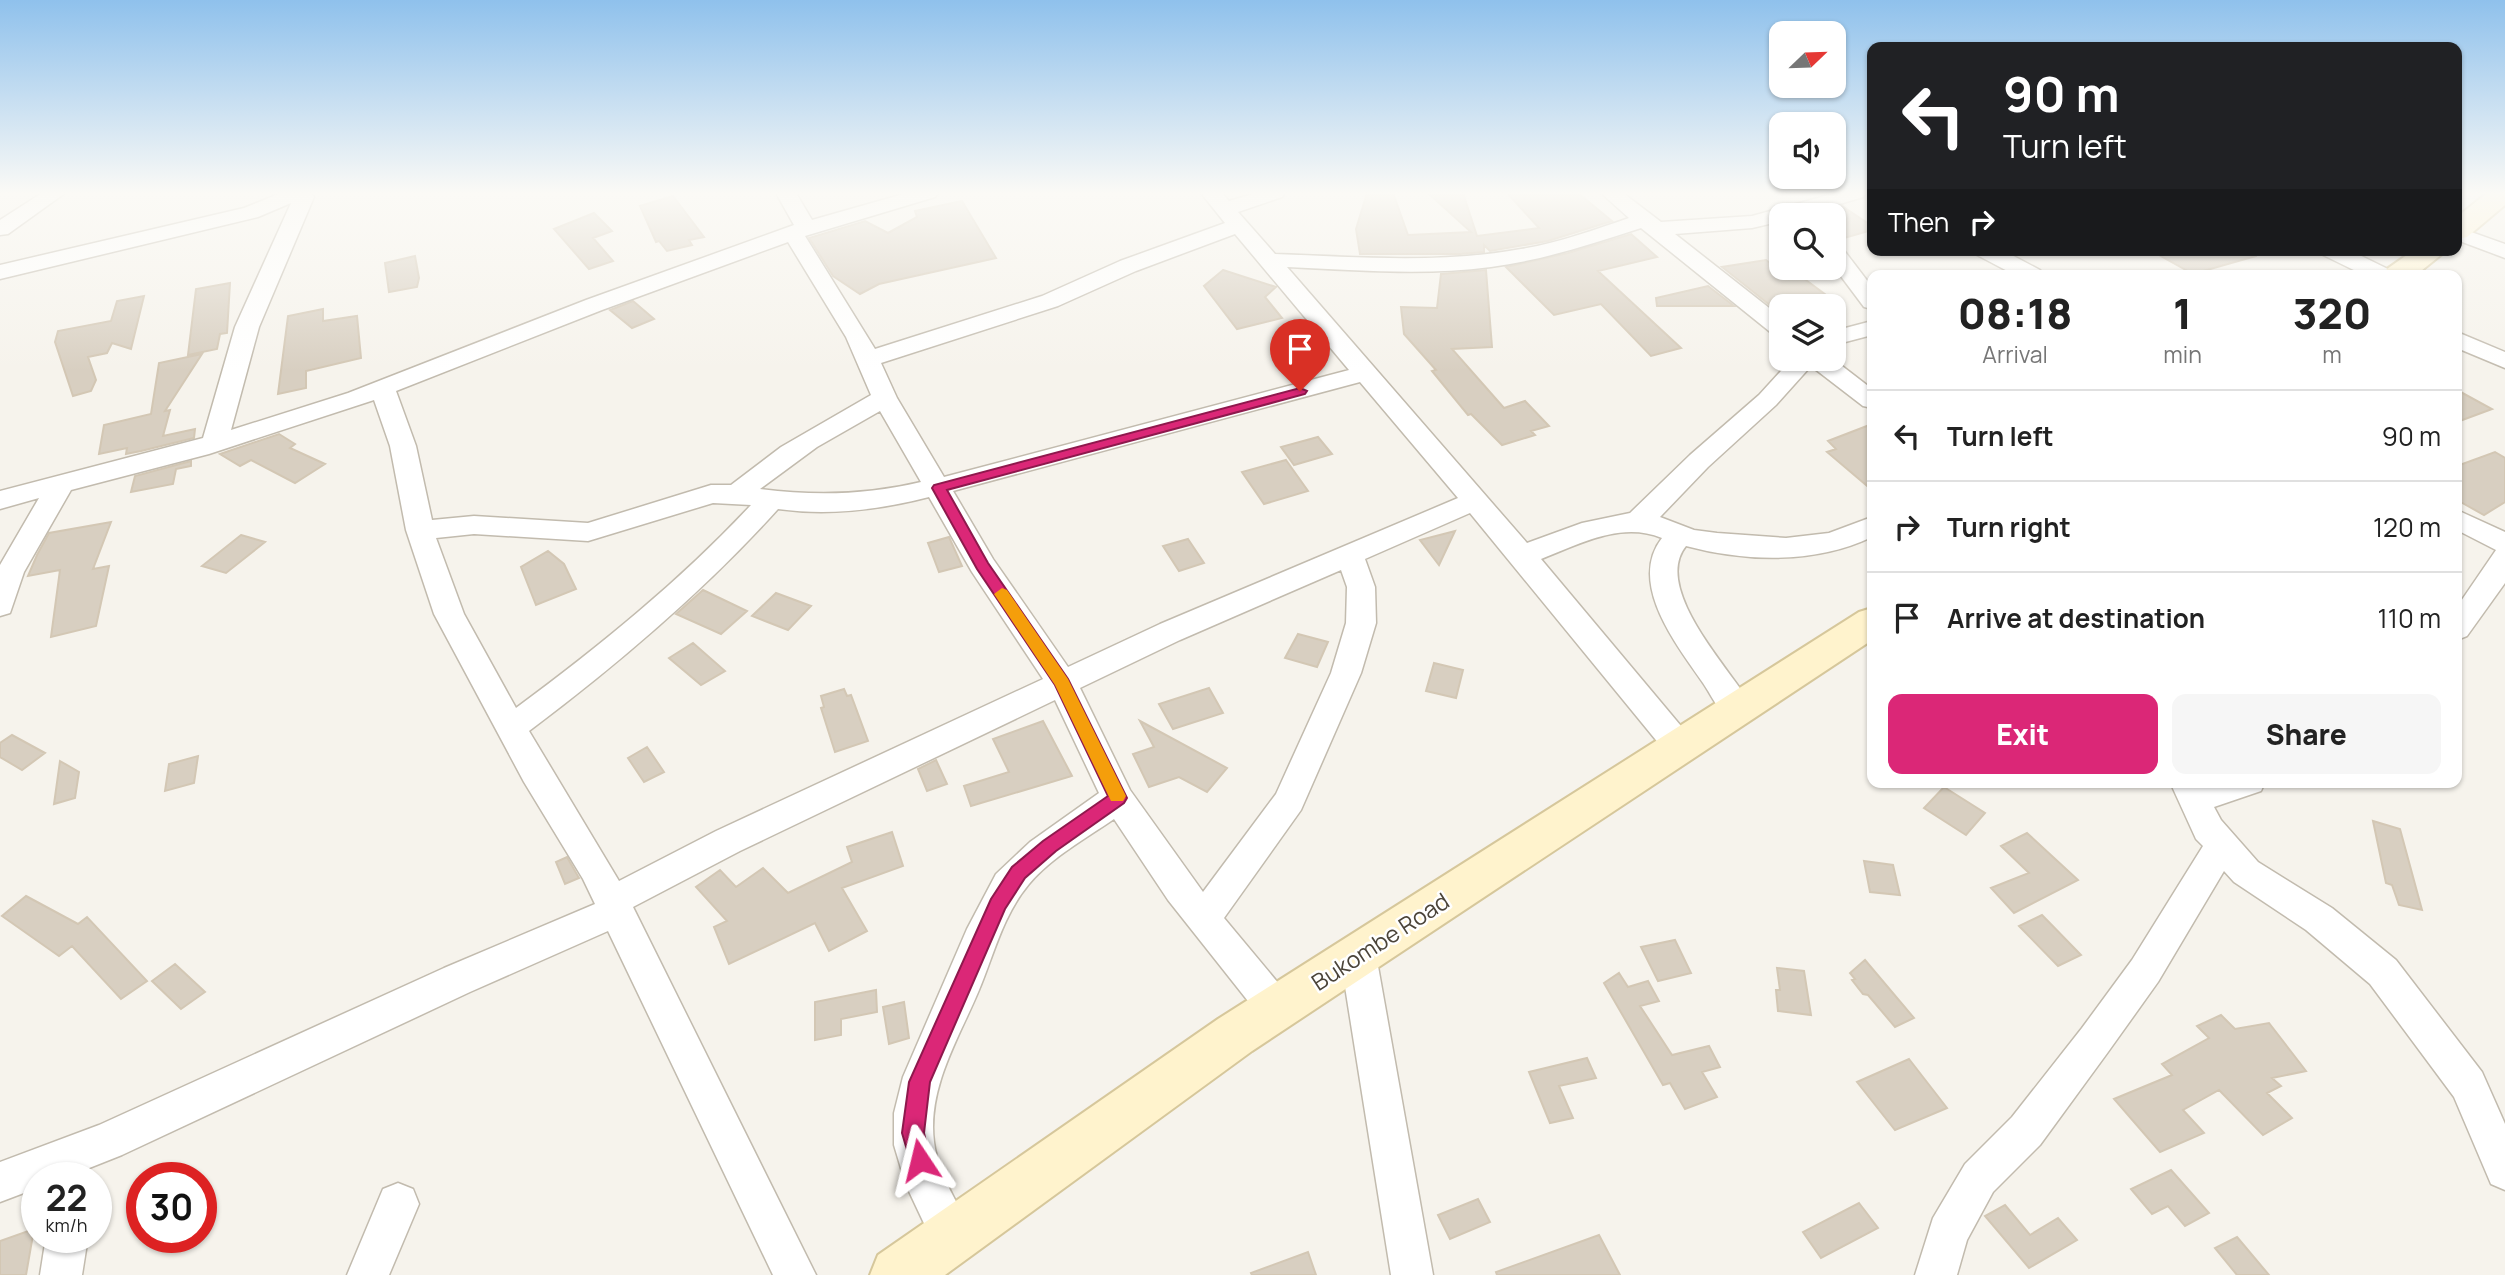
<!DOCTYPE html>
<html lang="en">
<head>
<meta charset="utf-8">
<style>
  :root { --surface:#fff; --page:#f6f6f6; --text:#222; --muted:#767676; --line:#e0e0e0; --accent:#db2777 }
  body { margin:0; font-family:Manrope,sans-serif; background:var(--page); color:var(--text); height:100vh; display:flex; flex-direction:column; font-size:26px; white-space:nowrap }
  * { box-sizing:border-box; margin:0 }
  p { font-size:23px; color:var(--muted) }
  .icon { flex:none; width:38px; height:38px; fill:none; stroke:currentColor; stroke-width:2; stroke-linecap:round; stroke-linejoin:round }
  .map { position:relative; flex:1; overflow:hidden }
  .side { position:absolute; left:1867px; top:270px; width:595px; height:518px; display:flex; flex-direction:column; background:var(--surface); border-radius:14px; box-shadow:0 2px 5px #0004 }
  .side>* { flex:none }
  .hud { position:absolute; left:1867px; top:42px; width:595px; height:214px; border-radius:14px; box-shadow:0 2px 5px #0004; background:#202124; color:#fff; overflow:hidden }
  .needle { width:46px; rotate:67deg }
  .controls { position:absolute; left:1769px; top:21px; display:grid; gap:14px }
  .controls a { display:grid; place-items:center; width:77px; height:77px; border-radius:14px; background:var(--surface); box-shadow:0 2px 5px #0004; font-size:35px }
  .speed { position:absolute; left:21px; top:1162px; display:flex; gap:14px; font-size:35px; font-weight:700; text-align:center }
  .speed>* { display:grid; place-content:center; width:91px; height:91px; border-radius:50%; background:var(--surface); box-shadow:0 2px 5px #0004; line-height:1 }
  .speed small { font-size:18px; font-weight:400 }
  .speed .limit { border:10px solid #d22; background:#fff; color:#111 }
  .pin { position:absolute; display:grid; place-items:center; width:60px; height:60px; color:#fff; margin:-72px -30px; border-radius:50% 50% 50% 0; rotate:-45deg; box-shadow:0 0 7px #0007 }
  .pin .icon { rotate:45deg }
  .me { position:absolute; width:77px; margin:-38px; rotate:350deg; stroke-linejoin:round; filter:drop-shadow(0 0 5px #0008) }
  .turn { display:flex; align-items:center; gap:24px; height:147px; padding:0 21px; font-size:32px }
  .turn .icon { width:91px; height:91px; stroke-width:2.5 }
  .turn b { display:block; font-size:49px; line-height:60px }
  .then { display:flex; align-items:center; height:66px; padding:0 21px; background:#0003; gap:14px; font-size:26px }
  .eta { display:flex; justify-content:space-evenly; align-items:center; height:119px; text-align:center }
  .eta b { font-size:42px; font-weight:800; line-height:49px }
  .button { display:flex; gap:14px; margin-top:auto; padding:14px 21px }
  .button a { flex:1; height:80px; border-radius:14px; background:var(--accent); color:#fff; font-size:28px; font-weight:800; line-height:80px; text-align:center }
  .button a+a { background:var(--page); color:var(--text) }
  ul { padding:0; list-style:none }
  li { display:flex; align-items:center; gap:21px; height:91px; padding:0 21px; border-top:2px solid var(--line) }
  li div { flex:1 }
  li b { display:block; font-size:26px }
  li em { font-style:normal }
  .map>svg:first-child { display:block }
</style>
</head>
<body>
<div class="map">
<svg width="2505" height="1275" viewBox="0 0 2505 1275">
  <rect width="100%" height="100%" fill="#f6f3ec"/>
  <path fill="#d8cfc1" stroke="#d3c7b4" stroke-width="2" d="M1367 193H1393L1408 235 1471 232 1428 193H1463L1477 236 1539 228 1507 193H1578L1612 221 1548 241 1490 251 1484 245V252L1460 254H1360L1356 229Z
    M673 196 704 237 689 240 692 245 667 251 659 241 656 242 640 206Z
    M962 201 996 258 879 284 860 294 833 276 809 238 865 221 888 233 917 217 915 211Z
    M1842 206 1872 226V230L1834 241V215H1813Z
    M594 213 612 231 593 238 613 261 589 269 554 229Z
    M1631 234 1657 257 1598 271 1681 348 1651 356 1601 304 1554 315 1506 267 1568 253Z
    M2150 250H2255L2256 256 2193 274Z
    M415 256 419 278 417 287 389 292 385 263Z
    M1766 260 1781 271 1791 269 1841 306H1771L1722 267Z
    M1223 270 1276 287 1265 297 1282 318 1237 329 1204 286Z
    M1486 270 1492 347 1452 349 1504 408 1525 401 1549 426 1531 431 1535 435 1502 445 1471 414 1468 415 1432 371 1436 370 1404 334 1401 307 1437 308 1441 274Z
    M230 283 227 333 220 334 217 349 188 355 196 289Z
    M1708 286 1734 306H1657L1656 298Z
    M144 296 131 349 112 343 107 353 88 357 96 380 91 391 73 396 55 342 58 331 111 321 117 301Z
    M633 301 654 319 632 328 610 310Z
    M323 309V321L357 316 361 358 306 371V388L278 394 288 316Z
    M202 354 165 411 170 410 163 436 195 429 194 438 141 451 126 454 127 448 99 454 104 425 151 414 159 363Z
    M2457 390 2492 409 2457 422Z
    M1872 424V490L1827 452 1836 449 1828 441Z
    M279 434 295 444 290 448 325 464 295 483 251 460 240 466 220 454Z
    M1318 437 1332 454 1294 465 1281 447Z
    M2495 452 2505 458V502L2484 515 2457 500V466Z
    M1286 460 1308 491 1264 504 1242 472Z
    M191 461V466L176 469 173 484 131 492 135 476Z
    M111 522 93 569 109 566 96 626 51 637 60 570 28 576 37 555 49 533Z
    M1455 531 1439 565 1420 540Z
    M241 535 265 542 226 573 202 566Z
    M949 537 962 566 939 572 928 543Z
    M1188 539 1204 563 1179 571 1163 546Z
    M548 551 564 564 576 589 536 605 521 567Z
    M703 590 747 611 721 634 676 614Z
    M776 593 811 606 788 630 752 616Z
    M1298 634 1328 642 1317 667 1285 658Z
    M693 643 725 671 701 685 669 658Z
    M1434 663 1463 670 1456 698 1426 691Z
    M1209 688 1223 713 1173 729 1159 704Z
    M844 689 847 696 851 695 868 741 835 752 821 708 824 707 821 696Z
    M1043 721 1072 776 971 806 964 786 1009 772 993 739Z
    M1140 721 1227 768 1207 792 1179 777 1149 787 1133 754 1154 747Z
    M12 735 45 753 22 770 0 757V743Z
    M647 747 664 772 644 782 628 758Z
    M198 756 194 783 165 791 169 764Z
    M936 760 947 784 927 791 918 769Z
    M60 761 79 772 75 798 54 804Z
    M1944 787 1985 813 1966 835 1924 808Z
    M2373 821 2400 829 2422 910 2399 905 2392 885 2386 883Z
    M892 832 903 866 842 888 867 931 829 951 815 923 729 964 714 927 727 921 696 887 720 870 736 887 763 868 788 893 852 862 847 847Z
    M2027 833 2078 880 2014 913 1991 888 2029 873 2001 846Z
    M567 857 579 878 565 884 556 862Z
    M1864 861 1893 865 1900 895 1870 892Z
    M26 896 78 924 87 917 147 981 121 999 72 946 59 956 2 916Z
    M2042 915 2081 955 2058 966 2019 926Z
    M1675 940 1691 973 1658 981 1641 947Z
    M1865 960 1914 1018 1895 1027 1868 995 1863 994 1852 980 1855 979 1850 973Z
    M175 964 205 992 181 1009 152 981Z
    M1777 968 1804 971 1811 1015 1778 1011 1776 990H1780Z
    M1619 973 1628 987 1648 981 1659 1001 1640 1006 1672 1055 1709 1046 1720 1067 1702 1072 1717 1097 1685 1109 1670 1083 1663 1085 1604 983Z
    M876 990 877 1012 841 1019V1035L815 1040V1002Z
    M904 1002 909 1038 889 1044 883 1007Z
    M2221 1015 2235 1029 2269 1023 2306 1071 2272 1078 2281 1086 2267 1093 2292 1118 2263 1135 2219 1090 2183 1110 2204 1133 2160 1152 2114 1099 2172 1075 2162 1064 2209 1038 2197 1026Z
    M1587 1058 1596 1078 1559 1086 1573 1118 1550 1123 1529 1072Z
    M1909 1059 1947 1108 1895 1130 1857 1082Z
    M2171 1170 2209 1213 2185 1226 2168 1206 2152 1214 2131 1189Z
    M1478 1199 1490 1222 1450 1239 1438 1215Z
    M1859 1203 1878 1228 1821 1258 1803 1232Z
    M2005 1205 2030 1235 2058 1218 2077 1240 2029 1268 1985 1216Z
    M34 1229 26 1275H0V1241Z
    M1599 1235 1620 1275H1497L1496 1272Z
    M2237 1237 2269 1275H2237L2215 1248Z
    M1308 1252 1316 1275H1252L1251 1273Z"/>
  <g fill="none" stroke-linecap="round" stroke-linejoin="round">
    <defs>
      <path id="minor" d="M42 193H65L8 234 0 235V220Z
        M281 193H311L314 197 259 327 231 430 348 393 586 300 794 225 776 193H796L812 220 907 193H938L935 197 805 236 875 349 1042 296 1120 261 1225 223 1201 193H1222L1229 201 1256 193H1285L1282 197 1238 212 1275 254C1357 257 1440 264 1521 249 1558 243 1594 230 1629 218L1601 193H1623L1661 222 1752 216 1836 193H1866L1863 197 1803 215H1782V221L1752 228 1675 234 1782 318V337L1774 335 1641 228C1592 244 1543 260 1491 267 1423 276 1355 270 1287 267L1527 543 1582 523 1630 513 1690 455 1759 395 1792 359H1833L1872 389V408L1863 406 1811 366 1776 405 1708 467 1660 517 1694 530 1717 533 1786 538 1829 533 1872 517V537C1816 564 1746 562 1686 546 1651 589 1733 672 1754 709L1749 717C1742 720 1736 722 1728 718 1719 712 1710 693 1703 683 1677 645 1627 583 1662 538 1621 521 1580 544 1541 559L1691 738 1696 747 1691 756 1680 759 1669 756 1470 513 1365 559 1375 587 1376 623 1361 673 1301 810 1224 918 1289 996 1295 1008 1289 1020 1276 1025 1263 1020 1168 900 1114 819C1085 839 1052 857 1029 884 1003 915 994 954 979 990 959 1038 927 1088 934 1142 938 1176 960 1205 973 1236L967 1251 952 1257 937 1251 906 1185 894 1145V1113L903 1077 967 929 996 874 1030 842 1099 793 1055 700 740 851 633 907 816 1275H773L608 931 470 992 122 1155 64 1178H37V1188L0 1202V1162L99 1125 444 968 595 904 583 879 524 782 434 614 406 530 390 446 374 400 209 454 71 490 24 572 10 613 0 616V565L39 498 0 509V491L203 438 235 327 291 203 258 217 0 279V265L244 208ZM1235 234 1349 370 944 477 897 398 881 363 1058 306 1136 271ZM788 242 846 337 871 395 781 447 731 485H711L588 523 474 516 432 520 416 446 396 391 602 310ZM1360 382 1458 498 1160 624 1068 667 993 559 953 491ZM880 411 921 482C867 495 814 496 760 489L817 447ZM929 497 972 572 1043 679 716 831 619 881 529 731C618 664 703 592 778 509 829 516 879 510 929 497ZM713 503 751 505C680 581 600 646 516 708L464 614 436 538 474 534 588 541ZM1341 570 1347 587 1346 623 1331 673 1276 794 1203 892 1130 790 1080 688 1180 640Z
        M2457 227 2505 244V258L2457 240Z
        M1834 248 1843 249 1872 287V309L1864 307 1834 267Z
        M1974 250H2002L2040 270 2043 275H2015L1977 255Z
        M2320 250H2349L2390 270 2393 275H2364L2323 255Z
        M1872 321V335L1834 345V331Z
        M2457 332 2505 352V368L2457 348Z
        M2457 510 2505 532V583L2467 636 2457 640V607L2496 550 2457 530Z
        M2170 782H2265L2261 791 2214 807 2221 820 2258 862 2332 908 2396 960 2482 1072 2505 1124V1190L2491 1184 2454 1097 2370 984 2306 930 2234 882 2224 871 2158 982 2108 1052 2040 1145 1993 1192 1967 1240 1957 1275H1915L1933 1218 1965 1164 2012 1117 2082 1028 2132 960 2203 846 2196 839Z
        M1358 939 1371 944 1376 955 1433 1275H1391L1340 955 1345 944Z
        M398 1183 413 1189 419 1204 389 1275H347L383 1189Z
        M46 1237H88L82 1275H40Z"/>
      <path id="secondary" d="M2487 193H2505V205L2467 237 2457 239V217Z
        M2414 250H2447L2416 275H2383L2387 269Z
        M1872 608V640L1252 1051 945 1275H870L878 1255 1218 1019 1859 612Z"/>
    </defs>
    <use href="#minor" stroke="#c2bbae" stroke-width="3"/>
    <use href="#secondary" stroke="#d6c79b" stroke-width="4"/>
    <use href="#minor" fill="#fff" fill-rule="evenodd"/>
    <use href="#secondary" fill="#fff3cd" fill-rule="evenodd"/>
  </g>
  <linearGradient id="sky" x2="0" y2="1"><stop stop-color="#8fc1ec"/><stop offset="0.52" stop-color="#fbfaf6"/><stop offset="1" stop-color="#fbfaf6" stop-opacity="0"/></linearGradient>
  <rect width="2505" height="371" fill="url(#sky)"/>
  <path fill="#db2777" stroke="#8e194d" stroke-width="2" d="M1300 388 1307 391 1305 394 947 490 988 563 1068 679 1127 798 1124 803 1056 851 1025 878 1005 909 930 1082 924 1133 930 1160 927 1167 920 1171 912 1167 902 1133 909 1082 991 899 1012 867 1043 841 1108 796 1055 685 977 569 932 488 934 485Z"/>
  <path fill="#f59e0b" d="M1002 588 1007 590 1068 679 1126 796 1123 801H1111L1055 685 994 594Z"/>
  <g text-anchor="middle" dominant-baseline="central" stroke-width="5" stroke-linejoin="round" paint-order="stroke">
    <g font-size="23" fill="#4b4439" stroke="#fff">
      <text transform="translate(1380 941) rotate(-33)">Bukombe Road</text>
    </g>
  </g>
</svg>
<div class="controls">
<a><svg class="needle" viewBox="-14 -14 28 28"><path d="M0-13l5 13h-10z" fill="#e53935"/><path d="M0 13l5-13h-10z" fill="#767676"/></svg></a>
<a><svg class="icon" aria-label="sound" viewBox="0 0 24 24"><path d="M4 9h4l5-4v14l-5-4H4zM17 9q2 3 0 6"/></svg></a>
<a><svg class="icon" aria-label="search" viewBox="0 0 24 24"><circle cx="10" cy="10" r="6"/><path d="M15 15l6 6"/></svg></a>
<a><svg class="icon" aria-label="layers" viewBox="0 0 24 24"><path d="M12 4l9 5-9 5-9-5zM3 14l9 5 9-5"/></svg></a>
</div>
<div class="speed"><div>22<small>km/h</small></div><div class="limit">30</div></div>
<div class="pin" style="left:1300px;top:391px;background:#d93025"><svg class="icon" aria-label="arrive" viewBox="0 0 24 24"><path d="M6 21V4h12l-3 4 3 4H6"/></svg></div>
<svg class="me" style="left:920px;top:1160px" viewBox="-20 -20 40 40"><path d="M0-17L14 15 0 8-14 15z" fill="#db2777" stroke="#fff" stroke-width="4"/></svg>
<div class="hud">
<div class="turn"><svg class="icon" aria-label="left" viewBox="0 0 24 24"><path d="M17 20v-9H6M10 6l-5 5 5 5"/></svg><div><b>90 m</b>Turn left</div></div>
<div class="then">Then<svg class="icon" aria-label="right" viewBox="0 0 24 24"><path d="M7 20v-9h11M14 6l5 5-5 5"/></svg></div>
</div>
<section class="side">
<div class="eta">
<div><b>08:18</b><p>Arrival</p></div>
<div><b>1</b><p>min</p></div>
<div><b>320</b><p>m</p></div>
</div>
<ul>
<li><svg class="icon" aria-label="left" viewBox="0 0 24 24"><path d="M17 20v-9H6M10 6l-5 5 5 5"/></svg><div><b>Turn left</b></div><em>90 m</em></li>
<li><svg class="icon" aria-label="right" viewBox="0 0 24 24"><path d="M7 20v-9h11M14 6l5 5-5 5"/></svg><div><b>Turn right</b></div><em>120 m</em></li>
<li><svg class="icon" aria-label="arrive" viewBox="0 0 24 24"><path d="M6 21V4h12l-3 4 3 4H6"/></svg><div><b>Arrive at destination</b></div><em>110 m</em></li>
</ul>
<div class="button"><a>Exit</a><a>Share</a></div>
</section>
</div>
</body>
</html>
